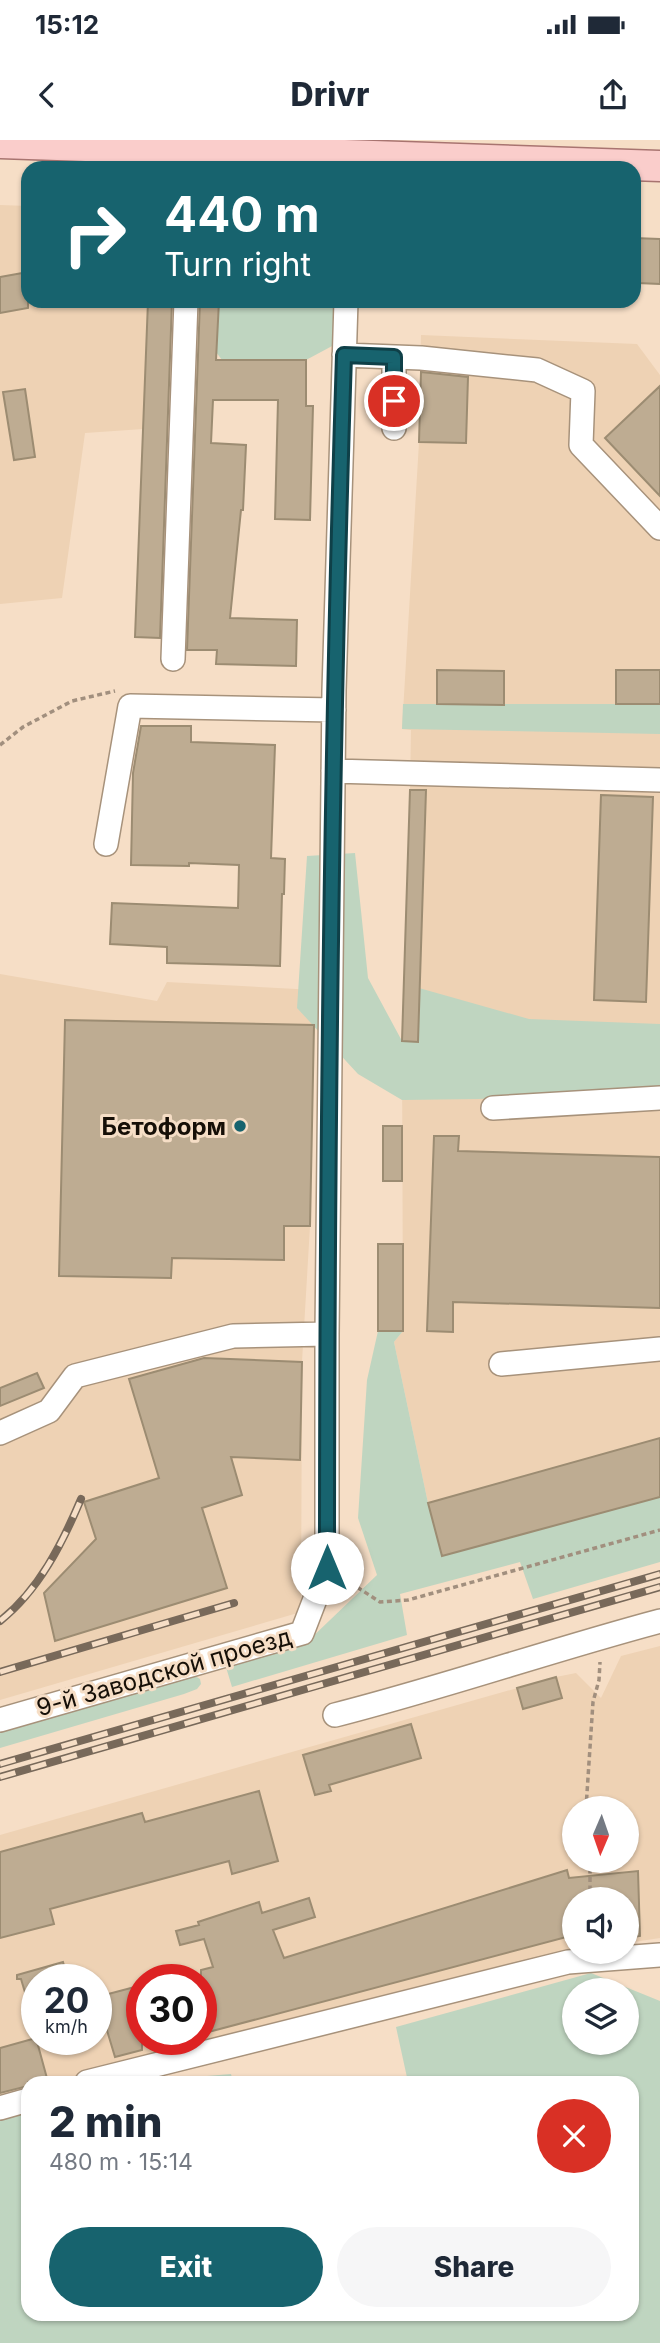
<!DOCTYPE html>
<html lang="en">
<head>
<meta charset="utf-8">
<style>
  :root { --surface:#fff; --page:#f6f6f7; --text:#1f2937; --muted:#747a83; --accent:#17636e }
  body { margin:0; font-family:Inter,sans-serif; background:var(--page); color:var(--text); height:100vh; display:flex; flex-direction:column; font-size:26px; white-space:nowrap }
  * { box-sizing:border-box; margin:0 }
  p { font-size:23px; color:var(--muted) }
  .icon { flex:none; width:38px; height:38px; fill:none; stroke:currentColor; stroke-width:2; stroke-linecap:round; stroke-linejoin:round }
  .map { position:relative; flex:1; overflow:hidden }
  .panel { position:absolute; left:21px; top:1936px; width:618px; height:245px; display:flex; flex-direction:column; background:var(--surface); border-radius:21px; box-shadow:0 2px 5px #0004 }
  .panel>* { flex:none }
  .top-card { position:absolute; left:21px; top:21px; width:620px; height:147px; border-radius:21px; box-shadow:0 2px 5px #0004; background:#17636e; color:#fff; overflow:hidden }
  .needle { width:46px; rotate:182deg }
  .tools { position:absolute; left:562px; top:1656px; display:grid; gap:14px }
  .tools a { display:grid; place-items:center; width:77px; height:77px; border-radius:50%; background:var(--surface); box-shadow:0 2px 5px #0004; font-size:35px }
  .speed { position:absolute; left:21px; top:1824px; display:flex; gap:14px; font-size:35px; font-weight:700; text-align:center }
  .speed>* { display:grid; place-content:center; width:91px; height:91px; border-radius:50%; background:var(--surface); box-shadow:0 2px 5px #0004; line-height:1 }
  .speed small { font-size:18px; font-weight:400 }
  .speed .limit { border:10px solid #d22; background:#fff; color:#111 }
  .pin { position:absolute; display:grid; place-items:center; width:60px; height:60px; color:#fff; margin:-30px; border:4px solid #fff; border-radius:50%; box-shadow:0 2px 7px #0007 }
  .me { position:absolute; width:77px; margin:-38px; rotate:0deg; stroke-linejoin:round; filter:drop-shadow(0 0 5px #0008) }
  .turn { display:flex; align-items:center; gap:24px; height:147px; padding:0 28px; font-size:32px }
  .turn .icon { width:91px; height:91px; stroke-width:2.5 }
  .turn b { display:block; font-size:49px; line-height:60px }
  .round { display:grid; place-items:center; flex:none; width:74px; height:74px; border-radius:37px; background:var(--page) }
  .head { display:flex; align-items:center; justify-content:space-between; height:119px; padding:0 28px }
  h1 { font-size:42px; font-weight:800; line-height:52px }
  .cta { display:flex; gap:14px; margin-top:auto; padding:14px 28px }
  .cta a { flex:1; height:80px; border-radius:42px; background:var(--accent); color:#fff; font-size:28px; font-weight:800; line-height:80px; text-align:center }
  .cta a+a { background:var(--page); color:var(--text) }
  .status { display:flex; justify-content:space-between; align-items:center; height:49px; padding:0 35px; background:var(--surface); direction:ltr }
  .status svg { height:19px; fill:currentColor }
  header { display:flex; justify-content:space-between; align-items:center; height:91px; padding:0 28px; background:var(--surface); font-size:32px; font-weight:800 }
  .map>svg:first-child { display:block }
</style>
</head>
<body>
<div class="status"><b>15:12</b><svg viewBox="0 0 49 12"><path d="M0 12V9h3v3zM5 12V6h3v6zM10 12V3h3v9zM15 12V0h3v12zM26 1h20v11H26zM47 4h2v5h-2z"/></svg></div>
<header><svg class="icon" aria-label="back" viewBox="0 0 24 24"><path d="M15 5l-7 7 7 7"/></svg>Drivr<svg class="icon" aria-label="share" viewBox="0 0 24 24"><path d="M12 15V3M7 8l5-5 5 5M5 13v7h14v-7"/></svg></header>
<div class="map">
<svg width="660" height="2203" viewBox="0 0 660 2203">
  <rect width="100%" height="100%" fill="#f6dec6"/>
  <path fill="#eed2b4" fill-rule="evenodd" d="M0 65 28 66V161H148L143 289 85 293 62 458 0 464Z
    M421 195 637 204 660 235V1357L442 1416 428 1363 394 1202 403 1191 402 901 418 902 426 650H410L411 590 402 589 419 302Z
    M0 834 157 861 167 842 315 850 310 1086 302 1222 301 1472 0 1560Z
    M660 1506V1798L627 1803 626 1759H574V1808L333 1870 77 1942H28V1957L0 1964V1695L556 1537 576 1533 601 1558 621 1516ZM574 1668H626V1720H574ZM37 1839H96V1899H37ZM142 1839H201V1899H142Z"/>
  <path fill="#bfd5c0" fill-rule="evenodd" d="M219 161H335L334 205 306 220H222L216 212Z
    M403 564H660V594L402 589Z
    M355 713 368 838 402 901 418 902 419 848 529 879 660 884V948L479 959 402 960 358 934 297 868 307 716Z
    M378 1191H403L394 1202 428 1363 442 1416 660 1357V1422L533 1459 520 1422 400 1454 407 1495 232 1547 225 1524 306 1503 377 1435 358 1378 367 1240Z
    M195 1536 200 1539 201 1544 197 1549 184 1554 0 1608V1592Z
    M591 1833 660 1861V2203H0V1965L28 1957V2174H632V1942H408L396 1887ZM574 1850H626V1902H574Z
    M231 1934 233 1942H135Z"/>
  <path fill="#beac92" stroke="#9c8c72" stroke-width="2" d="M634 98 660 99V144L638 143 639 118H634Z
    M28 132V168L0 173V137Z
    M148 161H172L160 498 135 497Z
    M200 161H219L216 220H306V266H313L310 380 275 379 278 260H213L211 303 246 305 243 370H241L230 478 297 480 296 526 216 524 217 510H187Z
    M421 232 468 237 466 303 419 302Z
    M660 246V356L605 298Z
    M25 249 35 317 14 320 3 252Z
    M437 530 504 531V565L437 564Z
    M616 530H660V564H616Z
    M141 586H191V602L275 605 271 718 285 719 284 754H282L280 826 167 823V807L110 804 112 763 238 768 239 725 189 723V726L131 725 133 633Z
    M410 650H426L418 902 402 901Z
    M601 655 653 657 646 862 594 860Z
    M65 880 314 885 310 1086H284V1120L172 1118 171 1138 59 1136Z
    M383 986H402V1041H383Z
    M434 996H459L458 1011 660 1017V1168L453 1162V1192L427 1191Z
    M378 1104H403V1191H378Z
    M204 1218 302 1222 300 1320 231 1317 242 1355 202 1368 227 1448 55 1501 44 1453 96 1399 84 1362 159 1338 129 1239Z
    M37 1233 44 1248 0 1266V1248Z
    M660 1298V1357L442 1416 428 1363Z
    M556 1537 562 1558 523 1569 517 1548Z
    M411 1584 421 1618 329 1645 331 1651 315 1655 303 1615Z
    M259 1651 278 1721 232 1734 229 1721 50 1769 54 1784 0 1798V1712L142 1673 145 1682Z
    M567 1730 569 1738 638 1731 640 1796 626 1798V1759H574V1795L201 1894V1830L213 1827 204 1799 180 1805 176 1791 199 1785 198 1782 259 1762 262 1773 309 1758 315 1777 273 1790 284 1818Z
    M63 1822 68 1839H37V1878L33 1879 21 1839H17V1835Z
    M142 1845V1910L115 1917 97 1857Z
    M36 1898 48 1942H28V1946L0 1953V1908Z"/>
  <g fill="none" stroke-linecap="round" stroke-linejoin="round">
    <defs>
      <path id="minor" d="M344 215 421 218 537 230 583 251 581 305 660 388
        M394 288V217
        M173 519 186 161
        M333 631 660 640
        M106 704 130 566 334 570
        M493 968 660 958
        M501 1224 660 1209
        M0 1293 49 1271 75 1236 233 1196 327 1194
        M335 1575C445 1547 551 1510 660 1481
        M0 1580 302 1493 327 1428V1194L334 550 346 161
        M87 1942 568 1822 660 1815
        M0 1968 28 1960"/>
      <path id="major" d="M0 3 660 26"/>
    </defs>
    <use href="#minor" stroke="#a7927b" stroke-width="26"/>
    <use href="#major" stroke="#a87470" stroke-width="33"/>
    <path stroke="#a18f7e" stroke-width="3.5" stroke-dasharray="5 3.5" stroke-linecap="butt" d="M0 605 23 587 72 561 115 551
      M343 1438 380 1462 408 1460 660 1390
      M586 1668 593 1562 599 1540 600 1522
      M590 1720V1759"/>
    <use href="#minor" stroke="#fff" stroke-width="23"/>
    <use href="#major" stroke="#facdcb" stroke-width="30"/>
    <defs>
      <path id="rail" d="M0 1481C39 1450 62 1404 81 1359
        M0 1532 234 1463
        M0 1624 660 1434
        M0 1637 660 1447"/>
    </defs>
    <use href="#rail" stroke="#78695a" stroke-width="8"/>
    <use href="#rail" stroke="#f6dec6" stroke-width="5" stroke-dasharray="16" stroke-linecap="butt"/>
  </g>
  <g fill="none" stroke-linecap="round" stroke-linejoin="round">
    <defs>
      <path id="route" d="M327 1428C327 1024 331 620 344 215L394 217V261"/>
    </defs>
    <use href="#route" stroke="#0f4048" stroke-width="18"/>
    <use href="#route" stroke="#17636e" stroke-width="12"/>
  </g>
  <circle fill="#17636e" stroke="#f6dec6" stroke-width="2.5" cx="240" cy="986" r="7"/>
  <g text-anchor="middle" dominant-baseline="central" stroke-width="6" stroke-linejoin="round" paint-order="stroke">
    <g font-size="24" font-weight="bold" fill="#160f07" stroke="#f6dec6" text-anchor="end">
      <text x="226" y="986">Бетоформ</text>
    </g>
    <g font-size="24" fill="#160f07" stroke="#f6dec6">
      <text transform="translate(164 1532) rotate(-16)">9-й Заводской проезд</text>
    </g>
  </g>
</svg>
<div class="tools">
<a><svg class="needle" viewBox="-14 -14 28 28"><path d="M0-13l5 13h-10z" fill="#e53935"/><path d="M0 13l5-13h-10z" fill="#747a83"/></svg></a>
<a><svg class="icon" aria-label="sound" viewBox="0 0 24 24"><path d="M4 9h4l5-4v14l-5-4H4zM17 9q2 3 0 6"/></svg></a>
<a><svg class="icon" aria-label="layers" viewBox="0 0 24 24"><path d="M12 4l9 5-9 5-9-5zM3 14l9 5 9-5"/></svg></a>
</div>
<div class="speed"><div>20<small>km/h</small></div><div class="limit">30</div></div>
<div class="pin" style="left:394px;top:261px;background:#d93025"><svg class="icon" aria-label="arrive" viewBox="0 0 24 24"><path d="M6 21V4h12l-3 4 3 4H6"/></svg></div>
<svg class="me" style="left:327px;top:1428px" viewBox="-20 -20 40 40"><circle r="19" fill="#fff"/><path d="M0-13L10 11 0 6-10 11z" fill="#17636e"/></svg>
<div class="top-card">
<div class="turn"><svg class="icon" aria-label="right" viewBox="0 0 24 24"><path d="M7 20v-9h11M14 6l5 5-5 5"/></svg><div><b>440 m</b>Turn right</div></div>
</div>
<section class="panel">
<div class="head"><div><h1>2 min</h1><p>480 m · 15:14</p></div><a class="round" style="background:#d93025;color:#fff"><svg class="icon" aria-label="close" viewBox="0 0 24 24"><path d="M6 6l12 12M18 6L6 18"/></svg></a></div>
<div class="cta"><a>Exit</a><a>Share</a></div>
</section>
</div>
</body>
</html>
